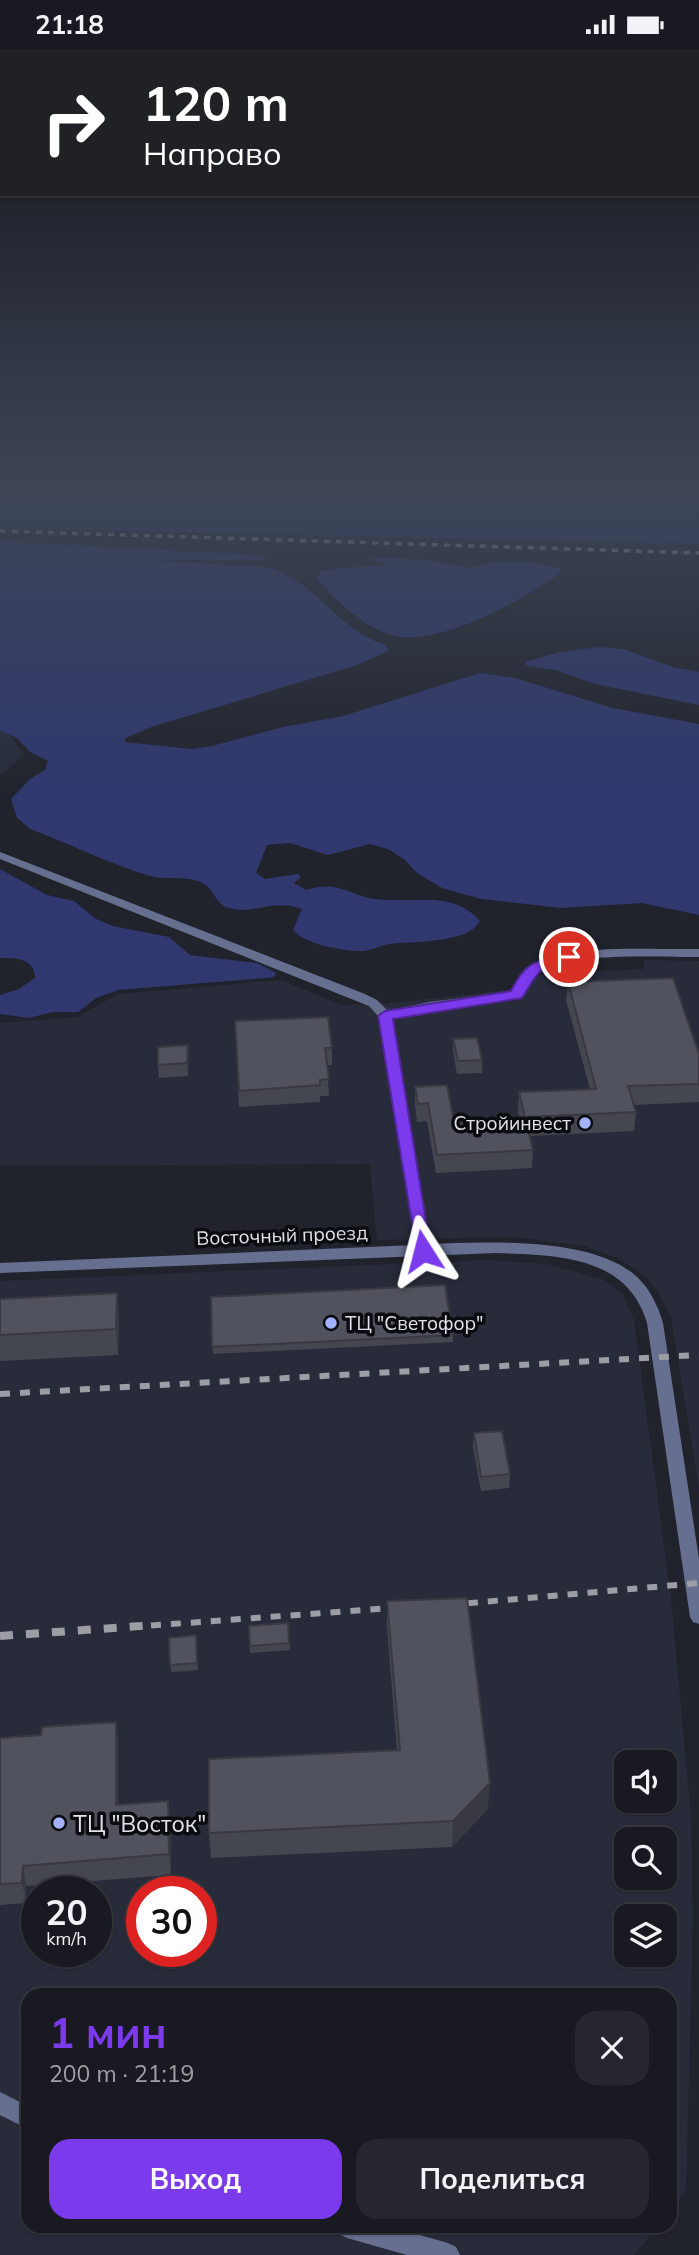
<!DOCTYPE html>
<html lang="ru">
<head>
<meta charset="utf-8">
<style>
  :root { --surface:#191a21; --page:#26272e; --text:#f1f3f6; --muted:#9fa1a5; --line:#37383f; --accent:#7c3aed }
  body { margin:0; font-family:Mulish,sans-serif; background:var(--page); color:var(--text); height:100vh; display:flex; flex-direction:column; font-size:26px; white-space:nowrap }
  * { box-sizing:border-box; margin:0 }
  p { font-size:23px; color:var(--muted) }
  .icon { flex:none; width:38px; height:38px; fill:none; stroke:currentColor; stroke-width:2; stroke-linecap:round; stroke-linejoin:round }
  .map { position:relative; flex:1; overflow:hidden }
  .details { position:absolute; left:21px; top:1939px; width:656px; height:245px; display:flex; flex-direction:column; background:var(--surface); border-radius:21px; box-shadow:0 2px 5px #0004,0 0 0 2px var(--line) }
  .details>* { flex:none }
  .top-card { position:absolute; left:0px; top:0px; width:700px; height:147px; box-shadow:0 2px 5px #0004,0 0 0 2px var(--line); background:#202124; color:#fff; overflow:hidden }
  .controls { position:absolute; left:614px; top:1701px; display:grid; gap:14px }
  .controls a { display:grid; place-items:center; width:63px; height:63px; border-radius:14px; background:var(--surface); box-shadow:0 2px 5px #0004,0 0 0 2px var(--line); font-size:35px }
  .speed { position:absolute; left:21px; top:1827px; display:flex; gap:14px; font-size:35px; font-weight:700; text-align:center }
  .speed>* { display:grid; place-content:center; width:91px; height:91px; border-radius:50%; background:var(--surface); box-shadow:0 2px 5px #0004,0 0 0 2px var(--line); line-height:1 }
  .speed small { font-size:18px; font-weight:400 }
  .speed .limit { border:10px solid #d22; background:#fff; color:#111 }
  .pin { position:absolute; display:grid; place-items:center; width:60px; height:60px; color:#fff; margin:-30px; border:4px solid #fff; border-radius:50%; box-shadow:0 2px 7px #0007 }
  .me { position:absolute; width:77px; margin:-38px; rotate:351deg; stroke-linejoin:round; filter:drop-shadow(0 0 5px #0008) }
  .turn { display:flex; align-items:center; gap:24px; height:147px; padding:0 28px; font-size:32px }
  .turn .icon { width:91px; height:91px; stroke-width:2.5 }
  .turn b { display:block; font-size:49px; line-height:60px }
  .round { display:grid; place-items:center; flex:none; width:74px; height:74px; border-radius:21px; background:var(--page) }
  .summary { display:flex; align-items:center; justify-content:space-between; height:119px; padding:0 28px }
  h1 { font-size:42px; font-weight:700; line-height:52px; color:var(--accent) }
  .action { display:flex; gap:14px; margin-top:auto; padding:14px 28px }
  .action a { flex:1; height:80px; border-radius:21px; background:var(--accent); color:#fff; font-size:28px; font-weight:700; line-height:80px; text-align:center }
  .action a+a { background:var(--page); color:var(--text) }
  .status { display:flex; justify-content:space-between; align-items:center; height:49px; padding:0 35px; background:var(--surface); direction:ltr }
  .status svg { height:19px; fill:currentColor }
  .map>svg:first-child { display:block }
</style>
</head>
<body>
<div class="status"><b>21:18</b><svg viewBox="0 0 49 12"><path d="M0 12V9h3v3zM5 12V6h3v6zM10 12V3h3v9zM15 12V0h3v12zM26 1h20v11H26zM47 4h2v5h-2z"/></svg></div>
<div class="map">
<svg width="699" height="2206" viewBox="0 0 699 2206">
  <rect width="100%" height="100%" fill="#21232c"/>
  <path fill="#282c3a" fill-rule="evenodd" d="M0 671 24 706 0 727Z
    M644 911 699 912V1440L671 1268 657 1241 645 1227 618 1209 584 1197 515 1188 377 1191 370 1115 0 1117V974L77 968 118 945 281 931 341 956 392 954 525 939 541 925 644 920Z
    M487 1211 547 1215 604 1231 623 1245 634 1271 671 1550 691 1769 693 1868 686 2142 670 2161V1946H28V2177H658L634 2206H0V1232ZM626 1713H665V1752H626ZM626 1790H665V1829H626ZM37 1843H96V1902H37ZM142 1843H201V1902H142ZM626 1867H665V1906H626Z"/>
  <path fill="#30386f" d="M0 435H699V495L0 479Z
    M0 492 262 506 266 511H149L266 518C315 529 338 583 386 596L388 602 357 616 151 678 125 689V693L191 700 212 697 283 678 343 667 480 624 515 629 613 659 699 675V866L642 854 561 859 481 850 442 839 417 824 405 811 390 801 370 795 328 806 290 794 267 796 256 824 265 830 298 825 301 828 294 834 306 841C338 831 346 845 375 850 411 855 453 840 480 872 468 895 412 892 389 895 378 897 369 903 358 902 338 901 305 895 293 881L302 860C272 849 255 866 229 859 215 856 214 837 198 832 183 827 166 831 150 827 110 815 70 795 30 780L17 769 11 750 30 730 45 721 48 712 30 703 17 689 0 682Z
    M377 508 426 511 471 519 493 513H532L560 519 559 525C520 552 444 596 395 587 367 581 335 551 317 530L321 522 330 520 390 516 368 510Z
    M599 598 623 600 673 618 699 623V656L595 635 556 621 527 617 525 613 560 603Z
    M0 820 47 846 74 852 96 870 113 877 169 888 190 906 257 914 276 924 274 928 264 929 118 941 96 949 78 963H53L29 969 0 965V946L19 940 35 929C35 909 15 909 0 909Z"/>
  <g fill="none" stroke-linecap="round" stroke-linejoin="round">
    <path fill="#676f90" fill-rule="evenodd" d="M0 803 365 945 377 951 388 962 429 953 511 943C516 933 520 922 530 916 567 894 655 901 699 900V908C662 908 567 903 538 922 528 927 526 940 520 949L429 961 392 969 429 1195C486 1193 593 1187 637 1228 650 1240 658 1257 663 1274L699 1510V1575L693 1573 690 1568 647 1274C627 1206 556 1206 496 1204L0 1224V1214L415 1196 379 968 369 957 0 810Z
      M0 2043 28 2057V2080L0 2066Z
      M335 2177H388L448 2194 456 2198 460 2206H407L347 2189 339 2185Z"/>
    <path stroke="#9c9da5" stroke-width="3.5" stroke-dasharray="6 6" stroke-linecap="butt" d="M0 482 699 504"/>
    <path stroke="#9c9da5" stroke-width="6" stroke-dasharray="10 10" stroke-linecap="butt" d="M0 1345 699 1306
      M448 1556 699 1534
      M131 1578 406 1558"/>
    <path stroke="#9c9da5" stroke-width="8" stroke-dasharray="13 13" stroke-linecap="butt" d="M0 1587 155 1576"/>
  </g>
  <path fill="#454750" d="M568 933 699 1005V1053L634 1056 636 1063 634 1082 529 1087 533 1101 532 1119 436 1124 427 1072 417 1073 415 1056V1038L454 1074 520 1071 518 1062 519 1043 590 1040 566 951Z
    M235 972 332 999V1016H327L329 1047H320V1053L239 1058Z
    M453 990 482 1011V1024L457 1025 453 1002Z
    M188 996V1027L159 1029 158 1016Z
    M211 1248 453 1286V1293L213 1305Z
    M0 1250 119 1269 118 1306 0 1312Z
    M474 1384 510 1425 509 1439 481 1442 473 1398Z
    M387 1552 488 1760 452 1798 211 1809 209 1784 397 1702 387 1578Z
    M288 1574 290 1601 250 1604 249 1577Z
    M196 1586 198 1621 171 1623 169 1589Z
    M116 1673 118 1693V1756L170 1772 171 1826 26 1837V1854L0 1856V1689L41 1686Z"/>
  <path fill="#383941" d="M188 996 189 1009 188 1027 187 1014Z
    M117 1244 119 1269 118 1306 116 1280Z
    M116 1673 118 1693V1776L116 1756Z
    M490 1734 488 1760 452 1798 453 1772Z
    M168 1752 170 1772 171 1826 169 1805Z
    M23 1817 26 1837V1854L22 1834Z"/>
  <path fill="#50525d" stroke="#383941" stroke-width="2" d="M673 929 699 1005V1035L628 1037 636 1063 525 1068 519 1043 596 1040 568 933Z
    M328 968 332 999H325L329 1030 320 1031V1036L239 1042 235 972Z
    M477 989 482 1011 458 1012 453 990Z
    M188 996 187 1014 158 1016V998Z
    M447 1036 454 1074 526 1071 533 1101 437 1106 428 1054 418 1055 415 1038Z
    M445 1236 453 1286 212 1298 211 1248Z
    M117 1244 116 1280 0 1286V1250Z
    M502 1382 510 1425 481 1428 474 1384Z
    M467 1549 490 1734 453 1772 209 1784V1710L400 1701 387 1552Z
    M288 1574 289 1594 250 1597 249 1577Z
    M196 1586 197 1614 170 1616 169 1589Z
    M116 1673V1756L168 1752 169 1805 23 1817 22 1834 0 1835V1689L41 1686 42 1678Z"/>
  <linearGradient id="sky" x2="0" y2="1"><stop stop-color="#121318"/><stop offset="0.59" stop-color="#3d4556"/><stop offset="1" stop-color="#3d4556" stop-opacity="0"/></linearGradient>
  <rect width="699" height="743" fill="url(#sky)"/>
  <path fill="#7c3aed" stroke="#51269a" stroke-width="2" d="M569 904 576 908 574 911C538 921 541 917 522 949L393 970 431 1202 429 1205H417L378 967 385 962 511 942C526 911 538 912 569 904Z"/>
  <g fill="#a2b2fd" stroke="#0b0c10" stroke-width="2.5">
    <circle cx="585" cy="1074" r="7"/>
    <circle cx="331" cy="1274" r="7"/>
    <circle cx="59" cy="1774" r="7"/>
  </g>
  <g text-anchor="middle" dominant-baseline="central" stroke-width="7" stroke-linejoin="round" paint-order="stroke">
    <g font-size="19" fill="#e2e3ea" stroke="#0b0c10" text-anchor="end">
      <text x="571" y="1074">Стройинвест</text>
      <text x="345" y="1274" text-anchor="start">ТЦ "Светофор"</text>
    </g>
    <g font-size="19" fill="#e2e3ea" stroke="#0b0c10">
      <text transform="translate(282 1186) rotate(-2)">Восточный проезд</text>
    </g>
    <g font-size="23" fill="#e2e3ea" stroke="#0b0c10" text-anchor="start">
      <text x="73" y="1774">ТЦ "Восток"</text>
    </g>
  </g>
</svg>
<div class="controls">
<a><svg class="icon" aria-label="sound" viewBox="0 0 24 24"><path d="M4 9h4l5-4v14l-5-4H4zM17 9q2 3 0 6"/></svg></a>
<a><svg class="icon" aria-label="search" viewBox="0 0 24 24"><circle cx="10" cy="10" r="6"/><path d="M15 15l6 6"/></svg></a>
<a><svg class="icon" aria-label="layers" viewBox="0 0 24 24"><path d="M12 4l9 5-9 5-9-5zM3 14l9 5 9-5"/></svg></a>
</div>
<div class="speed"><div>20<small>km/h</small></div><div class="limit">30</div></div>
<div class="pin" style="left:569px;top:908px;background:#d93025"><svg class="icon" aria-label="arrive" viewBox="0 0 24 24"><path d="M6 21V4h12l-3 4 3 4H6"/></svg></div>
<svg class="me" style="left:423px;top:1202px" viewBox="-20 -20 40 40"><path d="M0-17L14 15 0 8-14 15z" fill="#7c3aed" stroke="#fff" stroke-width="4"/></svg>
<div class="top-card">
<div class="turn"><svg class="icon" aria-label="right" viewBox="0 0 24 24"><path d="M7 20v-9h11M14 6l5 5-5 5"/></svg><div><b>120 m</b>Направо</div></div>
</div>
<section class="details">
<div class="summary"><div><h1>1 мин</h1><p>200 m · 21:19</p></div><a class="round"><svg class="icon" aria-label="close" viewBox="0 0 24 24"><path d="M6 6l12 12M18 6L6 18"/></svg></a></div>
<div class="action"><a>Выход</a><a>Поделиться</a></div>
</section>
</div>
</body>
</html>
